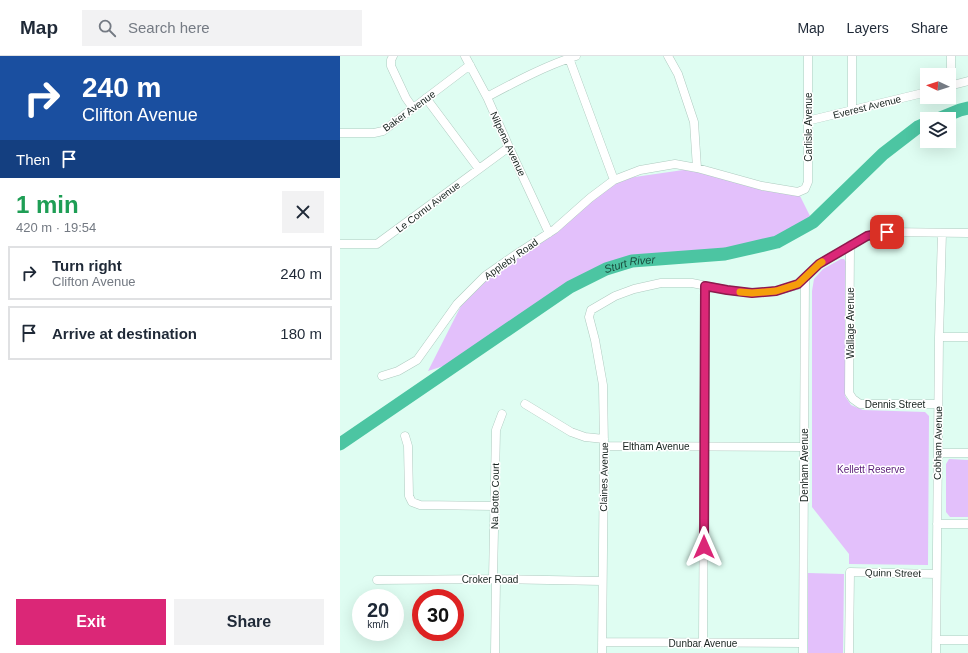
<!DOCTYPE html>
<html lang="en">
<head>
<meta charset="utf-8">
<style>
  :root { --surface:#fff; --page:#f2f2f3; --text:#1f2937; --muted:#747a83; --line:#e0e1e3; --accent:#db2777 }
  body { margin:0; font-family:Arial,sans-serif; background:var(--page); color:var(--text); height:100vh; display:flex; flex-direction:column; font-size:15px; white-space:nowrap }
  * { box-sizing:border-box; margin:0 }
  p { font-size:13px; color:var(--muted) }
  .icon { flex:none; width:22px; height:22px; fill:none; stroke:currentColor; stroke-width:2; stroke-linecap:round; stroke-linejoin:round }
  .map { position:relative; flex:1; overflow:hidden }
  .sheet { display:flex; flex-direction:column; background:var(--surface); width:340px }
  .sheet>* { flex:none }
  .top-card { background:#1a4fa0; color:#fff; overflow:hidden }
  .needle { width:26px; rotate:274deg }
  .tools { position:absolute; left:580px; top:12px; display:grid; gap:8px }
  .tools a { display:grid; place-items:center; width:36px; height:36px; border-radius:0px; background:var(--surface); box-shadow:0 4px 16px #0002; font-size:20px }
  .speed { position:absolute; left:12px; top:533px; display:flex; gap:8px; font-size:20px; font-weight:700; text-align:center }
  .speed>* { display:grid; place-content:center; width:52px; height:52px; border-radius:50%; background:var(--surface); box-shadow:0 4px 16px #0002; line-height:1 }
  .speed small { font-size:10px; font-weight:400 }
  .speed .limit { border:6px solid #d22; background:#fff; color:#111 }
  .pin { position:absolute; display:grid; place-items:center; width:34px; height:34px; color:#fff; margin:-17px; border-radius:8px; box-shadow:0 2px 6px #0006 }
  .me { position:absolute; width:44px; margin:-22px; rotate:0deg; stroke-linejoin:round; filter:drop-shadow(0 0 3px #0008) }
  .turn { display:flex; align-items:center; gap:14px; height:84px; padding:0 16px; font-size:18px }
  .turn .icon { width:52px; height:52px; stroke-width:2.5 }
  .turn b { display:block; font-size:28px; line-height:34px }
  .then { display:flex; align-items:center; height:38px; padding:0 16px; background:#0003; gap:8px; font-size:15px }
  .round { display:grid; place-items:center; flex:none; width:42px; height:42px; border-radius:0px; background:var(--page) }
  .headline { display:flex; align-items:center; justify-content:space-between; height:68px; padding:0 16px }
  h1 { font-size:24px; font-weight:600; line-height:30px; color:#1e9e55 }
  .primary-button { display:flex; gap:8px; margin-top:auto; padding:8px 16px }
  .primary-button a { flex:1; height:46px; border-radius:0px; background:var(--accent); color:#fff; font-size:16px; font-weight:600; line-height:46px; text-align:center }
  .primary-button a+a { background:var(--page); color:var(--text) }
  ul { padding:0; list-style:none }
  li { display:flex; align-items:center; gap:12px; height:54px; margin:0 8px 6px; padding:0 8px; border:2px solid var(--line); border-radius:0px }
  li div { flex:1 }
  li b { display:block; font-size:15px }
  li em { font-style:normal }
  header { display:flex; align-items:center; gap:24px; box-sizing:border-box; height:56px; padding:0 20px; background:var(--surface); border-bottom:1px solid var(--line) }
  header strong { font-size:19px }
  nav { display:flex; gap:22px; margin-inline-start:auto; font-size:14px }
  .search { width:280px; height:36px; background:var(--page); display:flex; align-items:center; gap:10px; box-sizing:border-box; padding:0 14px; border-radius:0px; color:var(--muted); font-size:15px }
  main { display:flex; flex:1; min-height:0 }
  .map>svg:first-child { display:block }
</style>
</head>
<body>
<header>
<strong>Map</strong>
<div class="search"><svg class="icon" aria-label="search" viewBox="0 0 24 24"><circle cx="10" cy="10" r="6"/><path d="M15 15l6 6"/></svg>Search here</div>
<nav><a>Map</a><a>Layers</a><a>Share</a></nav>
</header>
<main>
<section class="sheet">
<div class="top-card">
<div class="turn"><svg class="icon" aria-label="right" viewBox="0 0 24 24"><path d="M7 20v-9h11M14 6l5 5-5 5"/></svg><div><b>240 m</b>Clifton Avenue</div></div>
<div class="then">Then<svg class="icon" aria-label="arrive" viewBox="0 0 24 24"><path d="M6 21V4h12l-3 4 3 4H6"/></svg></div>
</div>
<div class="headline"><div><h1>1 min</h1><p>420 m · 19:54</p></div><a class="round"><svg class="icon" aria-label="close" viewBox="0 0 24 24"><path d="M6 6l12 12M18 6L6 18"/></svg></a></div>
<ul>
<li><svg class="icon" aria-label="right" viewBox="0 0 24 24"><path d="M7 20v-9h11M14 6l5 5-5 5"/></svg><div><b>Turn right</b><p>Clifton Avenue</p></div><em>240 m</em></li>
<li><svg class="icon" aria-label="arrive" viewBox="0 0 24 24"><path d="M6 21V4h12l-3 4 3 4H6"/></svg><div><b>Arrive at destination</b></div><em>180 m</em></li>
</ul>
<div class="primary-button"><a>Exit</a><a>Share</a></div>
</section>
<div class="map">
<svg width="628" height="597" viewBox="0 0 628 597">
  <rect width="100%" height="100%" fill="#dffdf2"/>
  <path fill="#e3c0fb" d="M357 112 458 136 473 166 437 186 385 198 292 205 266 213 230 231 122 304 88 315 127 238 274 124Z
    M501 203H504L506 206 505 340 511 349 523 354 585 356 589 360 588 509 509 508V498L472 451V235L474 223 483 213Z
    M609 403 628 404V461H610L606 456V408Z
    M468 517 504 518 503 597H468Z"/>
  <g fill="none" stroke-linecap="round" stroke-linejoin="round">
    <g stroke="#4cc5a2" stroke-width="13">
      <path d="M598 63 620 54 628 52"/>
      <path id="s1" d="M0 388 230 231 266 213 292 205 385 198 437 186 473 166 543 98 578 71 587 67"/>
    </g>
    <defs>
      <path id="minor" d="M53 0 51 4V10L66 42 73 52
        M125 0 147 41 169 91 209 177
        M328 0 338 18 354 66 357 112
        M229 2 274 124
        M609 30 628 25
        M611 30V0
        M147 41C175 26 205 10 236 0
        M86 42 139 113
        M512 55V0
        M467 65 587 36
        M0 77H34L43 75 130 9
        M0 188H37L169 91
        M510 189 509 337 513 343 520 348H598
        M599 281H628
        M42 320 58 315 77 304 117 248 145 220 175 199 215 173 250 142 274 124 300 114 335 108 357 112 422 130 458 136 465 133 468 126V0
        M185 348 231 376 245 381 264 383
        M65 380 68 390 69 440 72 446 80 449 155 450
        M264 390 464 391
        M598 397H628
        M597 468H628
        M153 523 156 374 162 358
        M37 524 153 523 262 525
        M596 584H628
        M262 586 463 587
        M363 587 365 230
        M155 597 156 523
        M262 597 264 390 263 329 255 284 249 261 251 254 275 240 294 233 321 227H352L387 234 412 237 436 235 458 229 479 208 527 180 547 176 628 177
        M463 597 465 221
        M509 597 510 516 596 518
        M596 597 599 281 602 177"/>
    </defs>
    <use href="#minor" stroke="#afcbc0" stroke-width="9"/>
    <use href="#minor" stroke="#fff" stroke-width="8"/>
  </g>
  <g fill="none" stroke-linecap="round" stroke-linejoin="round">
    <defs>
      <path id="route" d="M364 491 365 230 387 234 412 237 436 235 458 228 479 208 527 180 547 176"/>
    </defs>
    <use href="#route" stroke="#8e194d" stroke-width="10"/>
    <use href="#route" stroke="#db2777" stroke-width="7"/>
    <path stroke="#f59e0b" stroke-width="7" d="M400 236 412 237 436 235 458 228 479 208 482 206"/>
  </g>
  <g text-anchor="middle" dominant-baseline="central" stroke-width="3" stroke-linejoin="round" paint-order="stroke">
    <g font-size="10" fill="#18231f" stroke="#fff">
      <text transform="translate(527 51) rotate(-14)">Everest Avenue</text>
      <text transform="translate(69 55) rotate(-36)">Baker Avenue</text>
      <text transform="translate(468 71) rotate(-90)">Carlisle Avenue</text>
      <text transform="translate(168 88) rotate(65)">Nilpena Avenue</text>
      <text transform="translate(88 151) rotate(-37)">Le Cornu Avenue</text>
      <text transform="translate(171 203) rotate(-35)">Appleby Road</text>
      <text transform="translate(510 267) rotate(-90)">Wallage Avenue</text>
      <text x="555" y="348">Dennis Street</text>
      <text transform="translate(598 387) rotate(-89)">Cobham Avenue</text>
      <text x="316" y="390">Eltham Avenue</text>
      <text transform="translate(464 409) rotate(-90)">Denham Avenue</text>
      <text transform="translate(264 421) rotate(-89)">Claines Avenue</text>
      <text transform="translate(155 440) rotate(-89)">Na Botto Court</text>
      <text transform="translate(553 517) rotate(1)">Quinn Street</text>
      <text x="150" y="523">Croker Road</text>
      <text x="363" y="587">Dunbar Avenue</text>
    </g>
    <g font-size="10" fill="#581b76" stroke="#fff">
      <text x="531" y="413">Kellett Reserve</text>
    </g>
    <g font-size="11" font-style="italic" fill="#1a4d3e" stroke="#fff">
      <text stroke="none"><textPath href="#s1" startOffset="343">Sturt River</textPath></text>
    </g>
  </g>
</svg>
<div class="tools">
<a><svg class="needle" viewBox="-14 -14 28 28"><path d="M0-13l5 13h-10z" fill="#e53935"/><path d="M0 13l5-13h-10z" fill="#747a83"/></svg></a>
<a><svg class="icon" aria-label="layers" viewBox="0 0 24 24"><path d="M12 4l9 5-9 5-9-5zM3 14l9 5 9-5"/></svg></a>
</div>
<div class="speed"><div>20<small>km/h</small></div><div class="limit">30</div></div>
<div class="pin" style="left:547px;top:176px;background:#d93025"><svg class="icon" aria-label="arrive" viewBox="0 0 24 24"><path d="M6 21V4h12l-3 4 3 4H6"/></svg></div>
<svg class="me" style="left:364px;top:491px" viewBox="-20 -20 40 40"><path d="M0-17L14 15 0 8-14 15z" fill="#db2777" stroke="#fff" stroke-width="4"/></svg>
</div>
</main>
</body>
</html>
